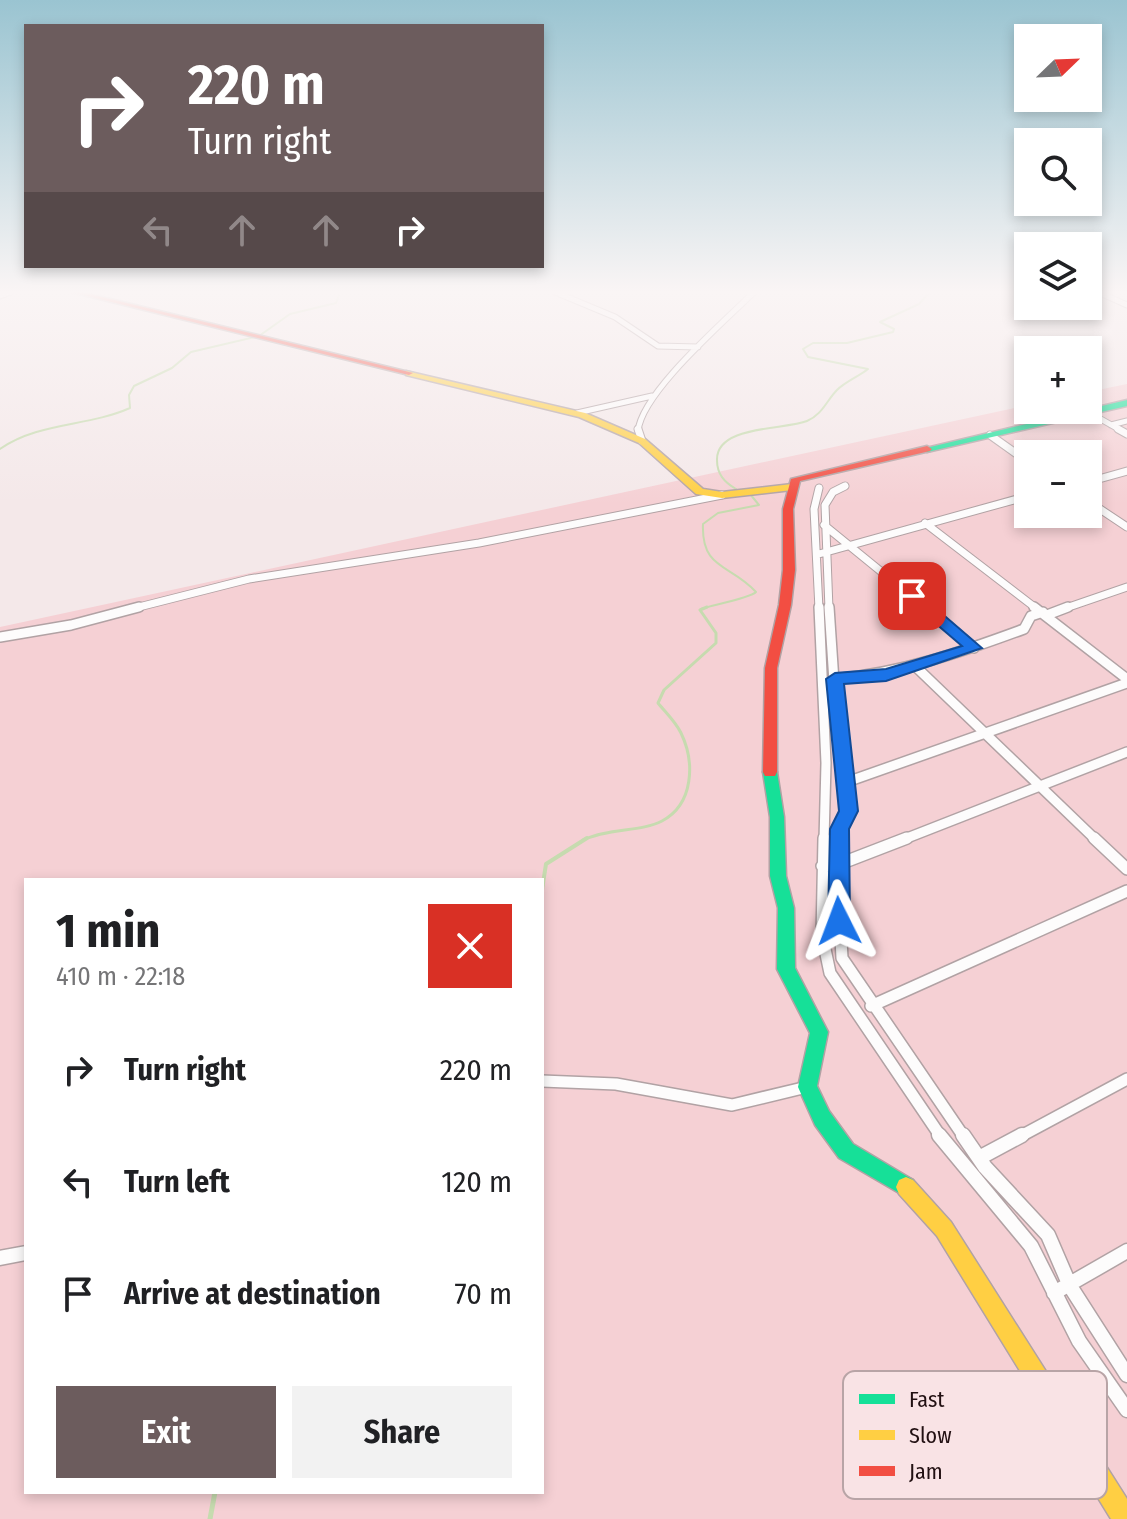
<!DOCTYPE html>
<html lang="en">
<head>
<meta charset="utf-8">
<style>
  :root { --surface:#fff; --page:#f2f2f2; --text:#202124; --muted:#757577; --accent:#6c5c5d }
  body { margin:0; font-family:"Fira Sans Condensed",sans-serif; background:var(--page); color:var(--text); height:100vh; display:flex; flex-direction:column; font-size:30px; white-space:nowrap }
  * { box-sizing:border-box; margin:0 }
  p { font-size:26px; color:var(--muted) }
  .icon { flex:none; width:44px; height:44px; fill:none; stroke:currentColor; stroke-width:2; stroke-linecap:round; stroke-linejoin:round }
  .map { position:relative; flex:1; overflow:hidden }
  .side { position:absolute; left:24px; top:878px; width:520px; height:616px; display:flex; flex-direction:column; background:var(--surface); border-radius:0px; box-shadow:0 4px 12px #0003 }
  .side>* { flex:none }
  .hud { position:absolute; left:24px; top:24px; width:520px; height:244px; border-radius:0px; box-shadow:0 4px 12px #0003; background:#6c5c5d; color:#fff; overflow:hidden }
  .needle { width:52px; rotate:67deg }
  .fabs { position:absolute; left:1014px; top:24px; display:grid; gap:16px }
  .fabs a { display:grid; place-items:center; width:88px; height:88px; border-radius:0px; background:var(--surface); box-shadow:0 4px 12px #0003; font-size:40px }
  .pin { position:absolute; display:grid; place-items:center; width:68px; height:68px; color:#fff; margin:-34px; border-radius:16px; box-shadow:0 4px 12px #0006 }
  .me { position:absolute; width:88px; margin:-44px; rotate:357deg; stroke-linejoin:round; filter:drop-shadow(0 0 6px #0008) }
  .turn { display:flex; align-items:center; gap:28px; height:168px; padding:0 32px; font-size:36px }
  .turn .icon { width:104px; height:104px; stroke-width:2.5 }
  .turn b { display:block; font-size:56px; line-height:68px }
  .lanes { display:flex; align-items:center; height:76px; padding:0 32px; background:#0003; justify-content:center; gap:40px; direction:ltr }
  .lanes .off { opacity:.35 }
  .round { display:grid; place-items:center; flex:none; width:84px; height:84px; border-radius:0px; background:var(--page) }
  .overview { display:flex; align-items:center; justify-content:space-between; height:136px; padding:0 32px }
  h1 { font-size:48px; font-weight:700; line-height:60px }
  .button { display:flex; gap:16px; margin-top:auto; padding:16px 32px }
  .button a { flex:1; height:92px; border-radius:0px; background:var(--accent); color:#fff; font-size:32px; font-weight:700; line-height:92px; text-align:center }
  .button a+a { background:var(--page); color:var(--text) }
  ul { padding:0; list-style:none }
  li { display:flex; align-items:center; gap:24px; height:112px; padding:0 32px }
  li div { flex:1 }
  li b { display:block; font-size:30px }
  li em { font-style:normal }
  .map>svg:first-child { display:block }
</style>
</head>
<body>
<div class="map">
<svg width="1127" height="1519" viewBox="0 0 1127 1519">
  <rect width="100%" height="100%" fill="#f4e8e9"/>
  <path fill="#f5d0d4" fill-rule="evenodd" d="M1127 384V1519H0V627L1028 405V410H1088V392ZM1028 454H1088V514H1028ZM26 880H542V1492H26Z"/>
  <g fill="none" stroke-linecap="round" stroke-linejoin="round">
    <path stroke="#c6dbaf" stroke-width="2" d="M0 449C39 422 87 427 130 408L129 395 134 386 172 368 191 352 259 336 290 314 336 303 340 292
      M736 489C724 482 717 474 717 460 716 425 785 430 807 421 822 415 827 400 837 390 846 381 858 377 868 369L808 357 803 349 813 343H847L893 332 894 329 880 322 919 304 930 292
      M701 609C713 605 750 598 756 592 731 564 701 570 703 524L718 513 759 505 750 494"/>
    <path stroke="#c6dbaf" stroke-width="3" d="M583 840C609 828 641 832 662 821 694 804 695 762 681 733 675 721 666 713 658 703L664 690 716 643V633L700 610 707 607"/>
    <path stroke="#c6dbaf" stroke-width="4" d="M542 890 546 864 587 838"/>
    <path stroke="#c6dbaf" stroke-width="5" d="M210 1519 215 1492"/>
    <defs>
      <path id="street-far4" d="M555 292 615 317 658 346 698 347
        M1098 292 1127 305
        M0 296 11 292
        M577 413 652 396
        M1090 413 1122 431
        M1111 425 1127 421
        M638 431C642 392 724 322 754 292"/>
      <path id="street-far3" d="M638 429 642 441
        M1118 429 1127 434
        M990 435 1028 462
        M1088 482 1127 471
        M1088 501 1127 527
        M925 523 1037 609
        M824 525 927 609
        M819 554 1028 496
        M131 609 249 579 479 543 722 495
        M819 609 814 509 819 488
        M829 609 825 505 833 492 845 486
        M1063 609 1127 587"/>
      <path id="street-far2" d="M819 607 826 763 824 840
        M829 607 837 726 849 811 839 840
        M925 607 974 648
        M1034 607 1127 679
        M1047 615 1068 607
        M0 637 71 625 139 607
        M914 665 1096 840
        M835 679C901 673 962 652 1024 629L1031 616 1043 612
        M844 783 1127 683
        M902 840 1127 752"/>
      <path id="street-far1" d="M824 838 822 935 830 973 941 1137
        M839 838 837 865 842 958 964 1137
        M1094 838 1127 869
        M822 866 837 865 907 838
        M871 1006 1127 891
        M542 1081 616 1084 732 1105 807 1087
        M1019 1137 1127 1079"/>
      <path id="street" d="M939 1135 1031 1246 1079 1341 1127 1410
        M963 1135 985 1167 1048 1235 1070 1286 1127 1375
        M979 1158 1022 1135
        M0 1258 26 1253
        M1054 1293 1127 1251"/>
      <path id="fast" d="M1127 400V406L927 452 922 449Z
        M770 767 775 768 777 772 784 817 786 876 794 908 795 968 828 1032 817 1086 829 1111 853 1144 913 1180 916 1187 913 1194 906 1197 839 1158 815 1125 798 1087 810 1033 777 969 778 908 770 876V817L763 772 765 768Z"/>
      <path id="slow" d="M406 371 585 413 645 439 703 489 722 492 792 484 797 487 792 490 722 498 696 494 639 443 579 417 406 375Z
        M906 1177 913 1180 951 1222 1127 1499V1519H1111L937 1236 899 1194 896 1187 899 1180Z"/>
      <path id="jam" d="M71 292H82L413 373 409 375Z
        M927 446 932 449 930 451 800 481 793 509 795 570 791 605 777 668V772L775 776H765L763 772 765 668 779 605 783 570V509L791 479Z"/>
    </defs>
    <use href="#street-far4" stroke="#b1a2a4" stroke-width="7"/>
    <use href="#street-far3" stroke="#b1a2a4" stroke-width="9"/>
    <use href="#street-far2" stroke="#b1a2a4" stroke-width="12"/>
    <use href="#street-far1" stroke="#b1a2a4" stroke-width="14"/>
    <use href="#street" stroke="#b1a2a4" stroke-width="17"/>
    <use href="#fast" stroke="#b1a2a4" stroke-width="3"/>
    <use href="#slow" stroke="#b1a2a4" stroke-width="3"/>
    <use href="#jam" stroke="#b1a2a4" stroke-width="3"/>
    <use href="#street-far4" stroke="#fdfcfc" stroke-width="5"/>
    <use href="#street-far3" stroke="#fdfcfc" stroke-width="7"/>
    <use href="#street-far2" stroke="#fdfcfc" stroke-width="9"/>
    <use href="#street-far1" stroke="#fdfcfc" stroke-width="11"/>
    <use href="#street" stroke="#fdfcfc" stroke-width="14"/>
    <use href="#fast" fill="#16e098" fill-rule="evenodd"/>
    <use href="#slow" fill="#ffcf43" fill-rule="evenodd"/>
    <use href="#jam" fill="#f24e42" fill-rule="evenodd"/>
  </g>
  <linearGradient id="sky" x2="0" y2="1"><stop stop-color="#9ac4d1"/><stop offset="0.58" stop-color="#faf5f5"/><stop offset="1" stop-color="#faf5f5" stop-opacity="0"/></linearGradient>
  <rect width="1127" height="504" fill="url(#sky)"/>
  <path fill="#1a73e8" stroke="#114b97" stroke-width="2" d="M907 593H918L982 648 886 681 844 684 858 811 849 829 850 921 847 927H831L828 921 830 829 839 811 826 679 835 673 886 669 962 646 907 599Z"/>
  <rect x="843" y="1371" width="264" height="128" rx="12" fill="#f9e3e5" stroke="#b8a4a6" stroke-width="2"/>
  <rect x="859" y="1394" width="36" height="10" fill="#16e098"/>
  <rect x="859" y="1430" width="36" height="10" fill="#ffcf43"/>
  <rect x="859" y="1466" width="36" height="10" fill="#f24e42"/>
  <g font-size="22" fill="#221012">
    <text x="909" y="1407">Fast</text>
    <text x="909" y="1443">Slow</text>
    <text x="909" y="1479">Jam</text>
  </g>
</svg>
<div class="fabs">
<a><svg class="needle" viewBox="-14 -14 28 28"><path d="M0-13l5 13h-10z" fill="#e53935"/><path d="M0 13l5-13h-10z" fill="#757577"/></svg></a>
<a><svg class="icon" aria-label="search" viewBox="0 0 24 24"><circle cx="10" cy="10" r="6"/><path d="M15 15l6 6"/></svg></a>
<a><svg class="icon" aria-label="layers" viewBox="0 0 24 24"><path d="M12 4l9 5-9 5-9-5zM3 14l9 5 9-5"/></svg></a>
<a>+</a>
<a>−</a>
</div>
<div class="pin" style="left:912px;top:596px;background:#d93025"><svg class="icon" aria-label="arrive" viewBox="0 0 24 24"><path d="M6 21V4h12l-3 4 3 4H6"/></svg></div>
<svg class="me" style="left:839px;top:921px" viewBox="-20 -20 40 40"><path d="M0-17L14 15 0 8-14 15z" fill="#1a73e8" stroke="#fff" stroke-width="4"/></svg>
<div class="hud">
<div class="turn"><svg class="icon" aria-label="right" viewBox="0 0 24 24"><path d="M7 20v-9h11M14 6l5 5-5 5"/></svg><div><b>220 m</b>Turn right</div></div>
<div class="lanes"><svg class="icon off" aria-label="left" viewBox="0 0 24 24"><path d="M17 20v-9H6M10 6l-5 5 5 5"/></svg><svg class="icon off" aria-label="ahead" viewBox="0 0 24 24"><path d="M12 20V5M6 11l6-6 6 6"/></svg><svg class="icon off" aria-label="ahead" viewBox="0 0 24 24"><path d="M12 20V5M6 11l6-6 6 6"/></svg><svg class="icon" aria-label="right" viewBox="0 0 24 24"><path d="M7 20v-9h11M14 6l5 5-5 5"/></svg></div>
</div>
<section class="side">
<div class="overview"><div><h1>1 min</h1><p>410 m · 22:18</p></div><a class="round" style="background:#d93025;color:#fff"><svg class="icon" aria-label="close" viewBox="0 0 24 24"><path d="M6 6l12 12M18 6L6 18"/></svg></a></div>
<ul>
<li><svg class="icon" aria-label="right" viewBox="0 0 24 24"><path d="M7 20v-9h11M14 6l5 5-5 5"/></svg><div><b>Turn right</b></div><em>220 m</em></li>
<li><svg class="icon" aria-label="left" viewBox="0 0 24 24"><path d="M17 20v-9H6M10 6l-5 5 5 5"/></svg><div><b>Turn left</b></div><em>120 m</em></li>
<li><svg class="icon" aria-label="arrive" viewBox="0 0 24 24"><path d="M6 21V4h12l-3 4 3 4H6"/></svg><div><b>Arrive at destination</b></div><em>70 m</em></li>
</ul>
<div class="button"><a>Exit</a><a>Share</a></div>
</section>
</div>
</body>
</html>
